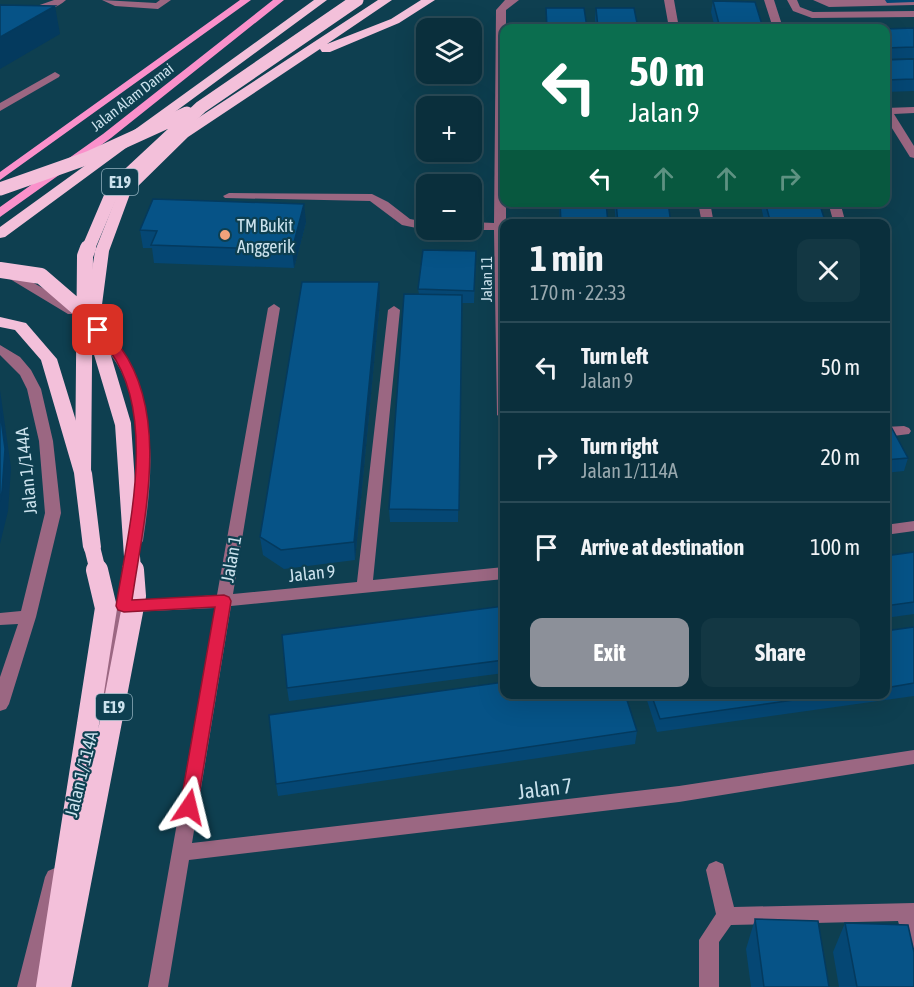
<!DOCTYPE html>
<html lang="en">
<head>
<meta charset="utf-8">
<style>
  :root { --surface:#0a2f3c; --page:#133743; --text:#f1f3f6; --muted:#99a9af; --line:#2a4a56; --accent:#8c9099 }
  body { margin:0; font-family:"Asap Condensed",sans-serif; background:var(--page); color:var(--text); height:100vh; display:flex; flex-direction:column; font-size:22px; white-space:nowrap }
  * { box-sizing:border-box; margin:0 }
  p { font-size:20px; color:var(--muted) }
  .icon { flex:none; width:33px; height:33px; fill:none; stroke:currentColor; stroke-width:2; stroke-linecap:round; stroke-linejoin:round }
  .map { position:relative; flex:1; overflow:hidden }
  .side { position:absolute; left:500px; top:219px; width:390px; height:480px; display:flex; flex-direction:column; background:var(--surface); border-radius:12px; box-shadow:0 6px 24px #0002,0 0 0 2px var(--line) }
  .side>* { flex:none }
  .top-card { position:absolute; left:500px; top:24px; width:390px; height:183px; border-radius:12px; box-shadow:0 6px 24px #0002,0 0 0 2px var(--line); background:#0b6e4f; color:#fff; overflow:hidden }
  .buttons { position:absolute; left:416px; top:18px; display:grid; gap:12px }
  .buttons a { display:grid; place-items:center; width:66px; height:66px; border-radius:12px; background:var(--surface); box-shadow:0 6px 24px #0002,0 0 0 2px var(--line); font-size:30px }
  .pin { position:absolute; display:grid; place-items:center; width:51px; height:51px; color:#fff; margin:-26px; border-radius:12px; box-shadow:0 3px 9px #0006 }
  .me { position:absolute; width:66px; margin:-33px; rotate:10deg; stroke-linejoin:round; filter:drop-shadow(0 0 4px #0008) }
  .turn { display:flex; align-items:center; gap:21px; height:126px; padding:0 30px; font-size:27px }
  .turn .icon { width:78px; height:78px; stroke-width:2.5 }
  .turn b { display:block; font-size:42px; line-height:51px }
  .lanes { display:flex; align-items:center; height:57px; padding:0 30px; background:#0003; justify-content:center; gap:30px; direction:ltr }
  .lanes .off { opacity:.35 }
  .round { display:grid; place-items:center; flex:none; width:63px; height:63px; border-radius:12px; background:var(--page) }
  .head { display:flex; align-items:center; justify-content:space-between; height:102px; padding:0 30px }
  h1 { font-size:36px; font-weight:700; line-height:45px }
  .action { display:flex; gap:12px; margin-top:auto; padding:12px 30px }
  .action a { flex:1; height:69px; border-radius:12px; background:var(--accent); color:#fff; font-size:24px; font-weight:700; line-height:69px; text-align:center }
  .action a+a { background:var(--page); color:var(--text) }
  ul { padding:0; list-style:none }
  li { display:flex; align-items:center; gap:18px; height:90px; padding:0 30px; border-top:2px solid var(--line) }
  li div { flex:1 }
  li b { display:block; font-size:22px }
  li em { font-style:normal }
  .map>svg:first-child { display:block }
</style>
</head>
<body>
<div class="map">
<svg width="914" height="987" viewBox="0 0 914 987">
  <rect width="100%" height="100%" fill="#0e3f50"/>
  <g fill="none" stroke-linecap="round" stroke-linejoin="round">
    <path fill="#9b6782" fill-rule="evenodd" d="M54 0H66C49 15 22 15 0 15V9L31 8Z
      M102 0 156 3 160 0H171L158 9 115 6Z
      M505 0H519L506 10V28H504V202H506V224H504V420L497 415 494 230H471V222L494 223 496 10Z
      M664 0H674L679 28H669Z
      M764 0H774L783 28H773Z
      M787 0H797L800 7 813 12 914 11V17L812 18 793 11Z
      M813 0H914V5L829 7Z
      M55 72 60 75 59 77 0 111V103Z
      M914 107V113L894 114 914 146V158L910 157 885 117V108Z
      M229 193 372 194 388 202 410 219 426 222V230L402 225 370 201 225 198 223 196Z
      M698 202H710L714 224H702Z
      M828 202H840L846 224H834Z
      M9 269 78 308 79 311 78 314H68L5 276 3 273 5 270Z
      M274 304 280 308 233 594 357 582 388 310 394 306 400 310 373 580 504 567V579L231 606 192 843 679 786 914 750V764L679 802 189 860 168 987H148L215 608 130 612 112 687 109 692 103 694 97 692 94 687 114 612 119 602 217 595 268 308Z
      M92 322 97 323C104 330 113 338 119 346 159 404 153 475 143 541L140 545H130L127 541C136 487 146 420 120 369 111 352 97 341 85 326Z
      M0 345 20 357 31 370 41 389 53 441 61 513 36 617 9 704 6 709 0 711V677L18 624 0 625V613L21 611 45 513 39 441 27 389 20 375 0 355Z
      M904 426 909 428 911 431 909 434 885 437V427Z
      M914 521V531L885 535V525Z
      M716 861 723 864 734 907 914 903V955L907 953 898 921 731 925 719 942V987H699V940L716 914 706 870 709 864Z
      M55 868 62 871 65 877 37 987H17L45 877 48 871Z"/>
    <path fill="#fa91cb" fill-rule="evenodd" d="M240 0H251L0 180V172Z
      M273 0H284L111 138 0 217V207L103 134Z"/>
    <path fill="#f3c0da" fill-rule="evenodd" d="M314 0H327L5 237 0 238V227Z
      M378 0H392L327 44 391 19 421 0H435L399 23 330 52H322L320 49 188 137 130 194 109 251 100 320 98 323H86L84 320 95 251 119 190 178 131Z
      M0 317 26 323 57 359 92 473 101 547 99 552 92 554 85 552 83 547 74 473 41 360 15 330 0 327Z"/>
    <path stroke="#f3c0da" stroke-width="13" d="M0 189 88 158 187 113
      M88 249 114 188 201 107 357 0"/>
    <path stroke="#f3c0da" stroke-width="16" d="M0 270 41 276 92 320 123 424 133 571
      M83 473 85 256 88 248
      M92 547 98 571"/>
    <path stroke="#f3c0da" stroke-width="22" d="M47 987 106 608 97 570
      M60 987 135 596 133 570"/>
  </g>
  <path fill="#054774" d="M885 0H914V2L887 3Z
    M713 1 763 28H715L711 12Z
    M546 8 587 28H546Z
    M596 8 638 28H596L595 19Z
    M914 28V58L885 59V29Z
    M914 59V91L885 92V60Z
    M559 202H606L608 224H560Z
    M614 202H668L671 224H616Z
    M760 202H819L826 224H765Z
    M306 222 294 268 154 263 152 248H143L140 230Z
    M476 251 474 303H462L458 522H390L389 509 419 294 418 289Z
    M380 300 355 560 284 569 263 555 260 537Z
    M885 421 908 458 904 471 885 473Z
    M914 552V614L885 618V556Z
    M504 606V673L289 701 287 688Z
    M914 627V696L657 732 645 694H885V631Z
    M637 731 635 744 278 796 276 784Z
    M755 919 829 987H751L746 949Z
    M845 923 914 987H839L833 952Z"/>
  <path fill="#043a5e" d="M55 6 60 34 0 69V37Z
    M304 204 306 222 294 268 292 250Z
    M379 282 380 300 355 560 354 542Z
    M0 390 11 468 8 511 0 544Z"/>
  <path fill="#065387" stroke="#043a5e" stroke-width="1.5" d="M713 1 755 2 763 28H720Z
    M0 5 55 6 0 37Z
    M546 8H584L587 28H547Z
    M596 8H634L638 28H598Z
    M914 28V47L885 48V29Z
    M914 59V79L885 80V60Z
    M153 199 304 204 292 250 151 245 157 231 140 230Z
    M560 202H606L608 224H561Z
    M616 202H668L671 224H618Z
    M765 202H819L826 224H771Z
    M423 250 476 251 474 291 418 289Z
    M302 282H379L354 542 281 550 260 537Z
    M404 294 462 295 459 510 389 509Z
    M0 411 5 449 2 492 0 501Z
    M885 421H888L908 458 885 460Z
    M914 552V602L885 606V556Z
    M504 606V660L287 688 282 635Z
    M914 627V683L885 688V631Z
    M504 682V694H625L637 731 276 784 269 715Z
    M651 694H836L660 719Z
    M755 919 818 921 829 987H764Z
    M845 923 908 925 914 952V987H857Z"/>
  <path fill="#e11d48" stroke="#92132f" stroke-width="1.5" d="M98 327 102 328C109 334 116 341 121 348 171 418 143 522 132 600L224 595 229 597 231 601 197 807 195 812 189 815 183 812 180 807 215 607 124 612 118 610 116 606C128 532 158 417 110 351 105 344 98 338 92 330Z"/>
  <circle fill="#f1a27b" stroke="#0e3f50" stroke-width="2" cx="225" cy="235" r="6"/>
  <g text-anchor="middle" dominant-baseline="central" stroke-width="4.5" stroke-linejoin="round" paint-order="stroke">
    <g font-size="15" fill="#cbe2ed" stroke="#0e3f50">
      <text transform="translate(132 97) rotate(-38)">Jalan Alam Damai</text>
      <text transform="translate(486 279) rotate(-90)">Jalan 11</text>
    </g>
    <g fill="#0e3f50" stroke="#92b1be" stroke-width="1.5">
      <rect x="102" y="169" width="36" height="26" rx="4.5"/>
      <rect x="96" y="694" width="36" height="26" rx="4.5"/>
    </g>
    <g font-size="16" font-weight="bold" fill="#cbe2ed">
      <text x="120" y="182">E19</text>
      <text x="114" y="707">E19</text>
    </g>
    <g font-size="18" fill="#cbe2ed" stroke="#0e3f50" text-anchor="start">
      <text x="237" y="225">TM Bukit<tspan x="237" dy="21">Anggerik</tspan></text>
    </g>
    <g font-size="18" fill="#cbe2ed" stroke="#0e3f50">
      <text transform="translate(26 471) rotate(-96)">Jalan 1/144A</text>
      <text transform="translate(231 559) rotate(-80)">Jalan 1</text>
      <text transform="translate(312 573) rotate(-6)">Jalan 9</text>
      <text transform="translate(81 774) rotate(-76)">Jalan 1/114A</text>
    </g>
    <g font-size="21" fill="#cbe2ed" stroke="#0e3f50">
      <text transform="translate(545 788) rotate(-7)">Jalan 7</text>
    </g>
  </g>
</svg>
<div class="buttons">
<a><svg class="icon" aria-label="layers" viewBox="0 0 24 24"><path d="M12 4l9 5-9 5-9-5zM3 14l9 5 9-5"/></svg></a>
<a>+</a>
<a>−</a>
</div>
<div class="pin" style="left:98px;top:330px;background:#d93025"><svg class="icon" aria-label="arrive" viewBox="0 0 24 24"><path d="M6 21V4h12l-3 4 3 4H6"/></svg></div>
<svg class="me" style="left:189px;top:807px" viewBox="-20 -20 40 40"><path d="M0-17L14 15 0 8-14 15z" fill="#e11d48" stroke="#fff" stroke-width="4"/></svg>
<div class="top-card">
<div class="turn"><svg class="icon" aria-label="left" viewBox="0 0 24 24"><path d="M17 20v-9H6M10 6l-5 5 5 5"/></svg><div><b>50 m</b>Jalan 9</div></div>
<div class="lanes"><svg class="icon" aria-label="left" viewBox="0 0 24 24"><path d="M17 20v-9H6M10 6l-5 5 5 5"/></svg><svg class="icon off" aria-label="ahead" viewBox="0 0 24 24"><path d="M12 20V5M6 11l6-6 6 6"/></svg><svg class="icon off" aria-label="ahead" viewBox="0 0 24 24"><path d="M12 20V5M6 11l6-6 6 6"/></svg><svg class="icon off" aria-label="right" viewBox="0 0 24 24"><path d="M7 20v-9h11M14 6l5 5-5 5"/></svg></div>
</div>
<section class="side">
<div class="head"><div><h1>1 min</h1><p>170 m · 22:33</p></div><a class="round"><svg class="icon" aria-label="close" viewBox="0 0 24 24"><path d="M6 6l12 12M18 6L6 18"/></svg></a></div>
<ul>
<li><svg class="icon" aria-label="left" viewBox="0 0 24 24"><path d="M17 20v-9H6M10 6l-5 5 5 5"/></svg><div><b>Turn left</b><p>Jalan 9</p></div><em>50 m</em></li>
<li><svg class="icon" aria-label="right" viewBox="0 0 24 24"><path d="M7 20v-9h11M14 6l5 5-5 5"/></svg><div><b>Turn right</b><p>Jalan 1/114A</p></div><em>20 m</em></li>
<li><svg class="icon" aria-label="arrive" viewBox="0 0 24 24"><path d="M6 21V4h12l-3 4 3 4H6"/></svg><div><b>Arrive at destination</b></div><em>100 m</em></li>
</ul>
<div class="action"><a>Exit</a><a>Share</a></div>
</section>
</div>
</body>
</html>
